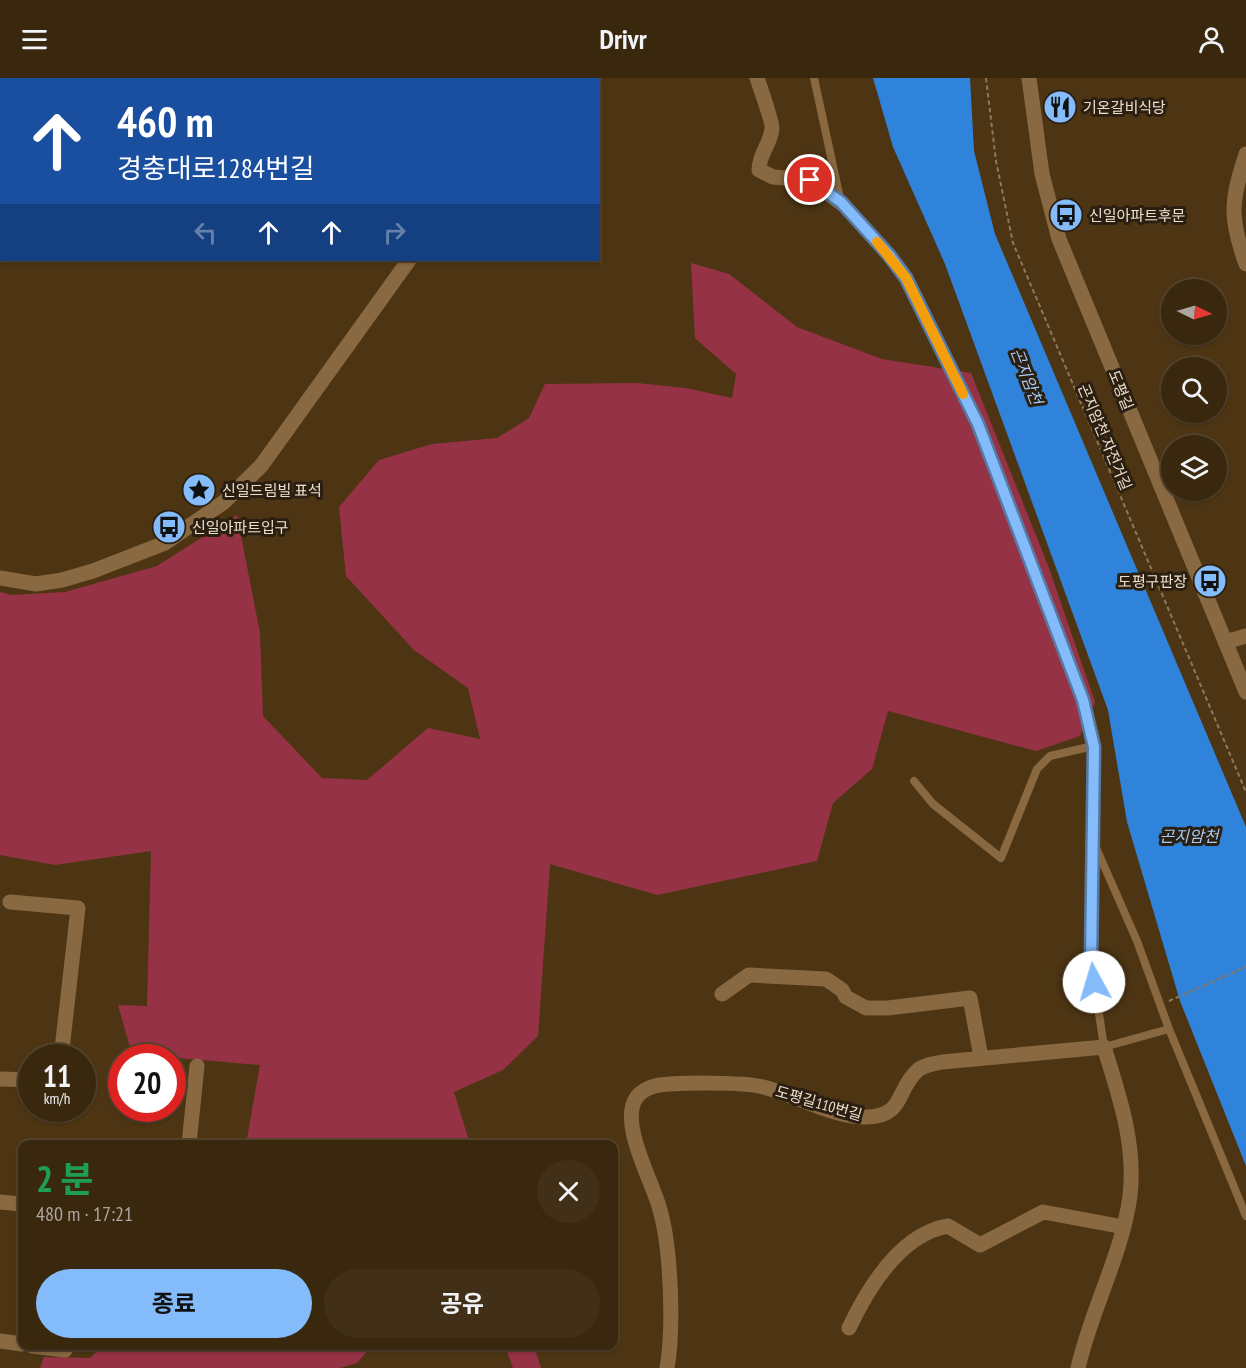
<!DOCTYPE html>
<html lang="ko">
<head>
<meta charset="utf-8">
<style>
  :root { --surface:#3a280e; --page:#413017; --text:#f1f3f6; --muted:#aba69e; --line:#54442e; --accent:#84bcfb }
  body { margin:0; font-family:"PT Sans Narrow","Noto Sans KR",sans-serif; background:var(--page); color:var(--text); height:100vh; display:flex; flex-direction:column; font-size:22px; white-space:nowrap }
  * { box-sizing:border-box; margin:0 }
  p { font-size:20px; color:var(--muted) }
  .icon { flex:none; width:33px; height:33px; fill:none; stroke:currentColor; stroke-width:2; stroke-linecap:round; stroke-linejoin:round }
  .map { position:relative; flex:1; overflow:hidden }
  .panel { position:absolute; left:18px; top:1062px; width:600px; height:210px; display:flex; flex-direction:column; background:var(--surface); border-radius:12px; box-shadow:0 2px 4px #0004,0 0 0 2px var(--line) }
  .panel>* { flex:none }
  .guide { position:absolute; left:0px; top:0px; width:600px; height:183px; box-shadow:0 2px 4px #0004,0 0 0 2px var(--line); background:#1a4fa0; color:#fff; overflow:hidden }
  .needle { width:39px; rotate:95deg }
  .tools { position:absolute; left:1161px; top:201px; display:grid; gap:12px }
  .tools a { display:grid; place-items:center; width:66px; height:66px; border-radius:50%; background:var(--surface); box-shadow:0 2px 4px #0004,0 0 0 2px var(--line); font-size:30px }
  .speed { position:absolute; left:18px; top:966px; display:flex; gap:12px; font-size:30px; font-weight:700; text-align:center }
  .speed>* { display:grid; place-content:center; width:78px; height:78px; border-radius:50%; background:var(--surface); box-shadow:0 2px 4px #0004,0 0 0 2px var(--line); line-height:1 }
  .speed small { font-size:15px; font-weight:400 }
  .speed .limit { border:9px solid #d22; background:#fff; color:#111 }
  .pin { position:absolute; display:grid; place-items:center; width:51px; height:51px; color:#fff; margin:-26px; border:3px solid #fff; border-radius:50%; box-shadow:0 2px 6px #0007 }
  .me { position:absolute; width:66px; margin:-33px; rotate:354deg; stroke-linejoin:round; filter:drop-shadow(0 0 4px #0008) }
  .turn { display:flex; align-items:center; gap:21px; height:126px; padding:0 18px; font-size:27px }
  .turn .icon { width:78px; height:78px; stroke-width:2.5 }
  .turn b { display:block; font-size:42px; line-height:51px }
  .lanes { display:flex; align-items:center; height:57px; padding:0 18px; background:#0003; justify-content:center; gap:30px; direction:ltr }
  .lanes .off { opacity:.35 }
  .round { display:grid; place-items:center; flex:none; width:63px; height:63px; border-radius:32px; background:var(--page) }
  .headline { display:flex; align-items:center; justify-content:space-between; height:102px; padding:0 18px }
  h1 { font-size:36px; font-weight:700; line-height:45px; color:#1e9e55 }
  .primary-button { display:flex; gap:12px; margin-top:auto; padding:12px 18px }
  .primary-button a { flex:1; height:69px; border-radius:36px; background:var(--accent); color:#111; font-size:24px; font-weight:700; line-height:69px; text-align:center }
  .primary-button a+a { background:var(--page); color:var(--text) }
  header { display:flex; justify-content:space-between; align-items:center; height:78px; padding:0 18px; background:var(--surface); font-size:27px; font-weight:700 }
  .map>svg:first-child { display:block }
</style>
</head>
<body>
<header><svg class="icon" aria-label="menu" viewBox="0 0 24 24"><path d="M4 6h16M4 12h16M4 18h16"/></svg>Drivr<svg class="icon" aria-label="person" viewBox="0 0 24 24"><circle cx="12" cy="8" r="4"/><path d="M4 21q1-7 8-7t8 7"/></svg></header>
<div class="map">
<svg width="1246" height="1290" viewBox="0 0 1246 1290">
  <rect width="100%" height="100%" fill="#4d3513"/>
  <path fill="#963245" d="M691 185 729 196 797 249 882 281 971 295 1049 490 1095 624 1080 658 1036 673 888 633 872 691 833 725 817 783 657 817 550 786 538 958 503 992 454 1014 470 1066H246L260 987 132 976 118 927 147 928 151 773 55 787 0 777V514L11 517 65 514 157 488 237 437 260 555 263 638 322 700 367 702 428 650 480 661 468 610 414 572 346 498 339 429 379 382 432 366 497 360 529 340 545 306 637 305 686 310 732 320 736 296 695 260Z
    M102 1268H372L357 1285 340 1290H40L44 1279 90 1280Z
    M505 1268H534L541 1290H513Z"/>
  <path fill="#3083da" d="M873 0H970L974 73 995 156 1246 749V1088L1180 923 1127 744 1108 632 945 186 893 69Z"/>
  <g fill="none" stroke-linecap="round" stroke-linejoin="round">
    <path stroke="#8c785c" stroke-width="2" stroke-dasharray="4.5 3" stroke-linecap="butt" d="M986 0 996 83 1013 165 1246 714
      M1169 923 1246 889"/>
    <path stroke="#896941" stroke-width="8" d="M814 0 841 125 889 177 906 200 978 346 1027 471 1083 622 1093 668 1094 765 1137 863 1169 951 1246 1138
      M914 703 933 726 1001 780 1037 691 1050 678 1093 668
      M1093 770 1091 883 1104 969 1169 951"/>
    <path stroke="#896941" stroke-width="15" d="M515 0 518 2
      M757 0C760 9 773 45 772 51 770 67 759 76 759 92L773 99 810 102 841 125
      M1029 0 1042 96 1059 161 1246 614
      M12 2 13 0
      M553 2 556 0
      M0 31 2 26
      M1246 76C1231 123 1229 139 1246 186
      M0 500 36 506 62 502 93 493 165 465 224 424 261 388 409 182
      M1225 564 1246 558
      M10 824 78 830 61 980
      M722 916 749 897 826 901 842 912 846 919 866 930H888L970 920 981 979
      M0 1001 32 1002
      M189 1066 197 988
      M0 1124 22 1126
      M849 1250C868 1210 900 1156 948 1148L980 1167 1043 1134 1124 1149
      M0 1263 22 1266
      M32 1268 65 1272
      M667 1290C674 1251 671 1170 660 1132 653 1104 619 1046 636 1020 641 1013 647 1010 655 1008 673 1004 745 1004 763 1009 794 1016 836 1041 868 1039 905 1037 896 1012 917 993 923 987 934 986 942 984L1104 969C1119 1017 1136 1066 1130 1118 1122 1177 1091 1232 1078 1290"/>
  </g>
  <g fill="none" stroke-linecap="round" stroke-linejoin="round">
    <defs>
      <path id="route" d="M810 102 841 124 889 177 906 200 978 346 1083 622 1094 669 1091 883 1094 904"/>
    </defs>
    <use href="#route" stroke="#567aa3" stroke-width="15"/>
    <use href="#route" stroke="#84bcfb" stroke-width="10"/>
    <path stroke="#f59e0b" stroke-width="10" d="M877 164 906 200 963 316"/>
  </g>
  <defs>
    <symbol id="restaurant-disc" viewBox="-11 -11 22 22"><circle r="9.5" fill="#84bcfb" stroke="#2a1f11"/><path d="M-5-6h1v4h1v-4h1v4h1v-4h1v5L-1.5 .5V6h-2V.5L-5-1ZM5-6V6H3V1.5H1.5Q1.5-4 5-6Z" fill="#111"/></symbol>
    <symbol id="bus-disc" viewBox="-11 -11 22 22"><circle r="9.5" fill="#84bcfb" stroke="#2a1f11"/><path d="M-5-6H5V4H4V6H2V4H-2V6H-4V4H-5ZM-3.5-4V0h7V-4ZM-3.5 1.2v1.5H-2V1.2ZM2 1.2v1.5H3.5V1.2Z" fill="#111"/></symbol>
    <symbol id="sight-disc" viewBox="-11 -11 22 22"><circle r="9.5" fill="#84bcfb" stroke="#2a1f11"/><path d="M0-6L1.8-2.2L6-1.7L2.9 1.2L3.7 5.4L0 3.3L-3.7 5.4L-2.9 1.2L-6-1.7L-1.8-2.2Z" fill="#111"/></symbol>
  </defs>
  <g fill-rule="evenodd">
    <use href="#restaurant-disc" x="1041" y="10" width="38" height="38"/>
    <use href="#bus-disc" x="1047" y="118" width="38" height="38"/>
    <use href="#sight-disc" x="180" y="393" width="38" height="38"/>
    <use href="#bus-disc" x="150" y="430" width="38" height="38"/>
    <use href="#bus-disc" x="1191" y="484" width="38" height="38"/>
  </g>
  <g text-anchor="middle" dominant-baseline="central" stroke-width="6" stroke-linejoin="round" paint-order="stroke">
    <g font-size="15" fill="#eedfcd" stroke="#2a1f11" text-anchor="start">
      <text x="1083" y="29">기온갈비식당</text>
      <text x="1089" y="137">신일아파트후문</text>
      <text x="222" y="412">신일드림빌 표석</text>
      <text x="192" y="449">신일아파트입구</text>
      <text x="1187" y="503" text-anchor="end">도평구판장</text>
    </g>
    <g font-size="15" fill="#eedfcd" stroke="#2a1f11">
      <text transform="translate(1121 312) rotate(68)">도평길</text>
      <text transform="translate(1105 359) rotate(67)">곤지암천 자전거길</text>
      <text transform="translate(819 1025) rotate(16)">도평길110번길</text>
    </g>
    <g font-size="16" font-style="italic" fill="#a4c9f4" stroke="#2a1f11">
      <text transform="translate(1027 298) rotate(69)">곤지암천</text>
      <text x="1189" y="758">곤지암천</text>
    </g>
  </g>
</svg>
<div class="tools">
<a><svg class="needle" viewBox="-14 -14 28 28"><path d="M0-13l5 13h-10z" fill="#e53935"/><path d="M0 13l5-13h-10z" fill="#aba69e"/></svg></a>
<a><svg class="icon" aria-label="search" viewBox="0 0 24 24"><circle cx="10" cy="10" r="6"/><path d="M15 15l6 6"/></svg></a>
<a><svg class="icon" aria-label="layers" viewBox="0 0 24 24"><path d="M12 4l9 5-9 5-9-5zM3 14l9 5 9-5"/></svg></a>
</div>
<div class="speed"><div>11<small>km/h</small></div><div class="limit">20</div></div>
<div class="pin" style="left:810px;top:102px;background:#d93025"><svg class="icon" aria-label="arrive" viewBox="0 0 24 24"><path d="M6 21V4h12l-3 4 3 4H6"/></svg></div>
<svg class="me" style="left:1094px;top:904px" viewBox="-20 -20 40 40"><circle r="19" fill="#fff"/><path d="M0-13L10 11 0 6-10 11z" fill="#84bcfb"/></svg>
<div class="guide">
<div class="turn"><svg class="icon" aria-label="ahead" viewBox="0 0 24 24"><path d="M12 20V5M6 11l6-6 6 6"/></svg><div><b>460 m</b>경충대로1284번길</div></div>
<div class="lanes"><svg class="icon off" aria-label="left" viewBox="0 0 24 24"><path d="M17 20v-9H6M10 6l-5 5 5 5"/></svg><svg class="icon" aria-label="ahead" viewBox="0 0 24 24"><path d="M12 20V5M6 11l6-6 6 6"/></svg><svg class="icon" aria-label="ahead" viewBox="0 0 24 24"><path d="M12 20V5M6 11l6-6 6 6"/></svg><svg class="icon off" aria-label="right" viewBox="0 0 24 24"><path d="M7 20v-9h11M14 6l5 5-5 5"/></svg></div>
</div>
<section class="panel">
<div class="headline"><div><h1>2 분</h1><p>480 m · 17:21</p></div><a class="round"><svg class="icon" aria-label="close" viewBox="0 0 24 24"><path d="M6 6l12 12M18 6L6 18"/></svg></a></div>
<div class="primary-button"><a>종료</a><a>공유</a></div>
</section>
</div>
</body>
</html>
